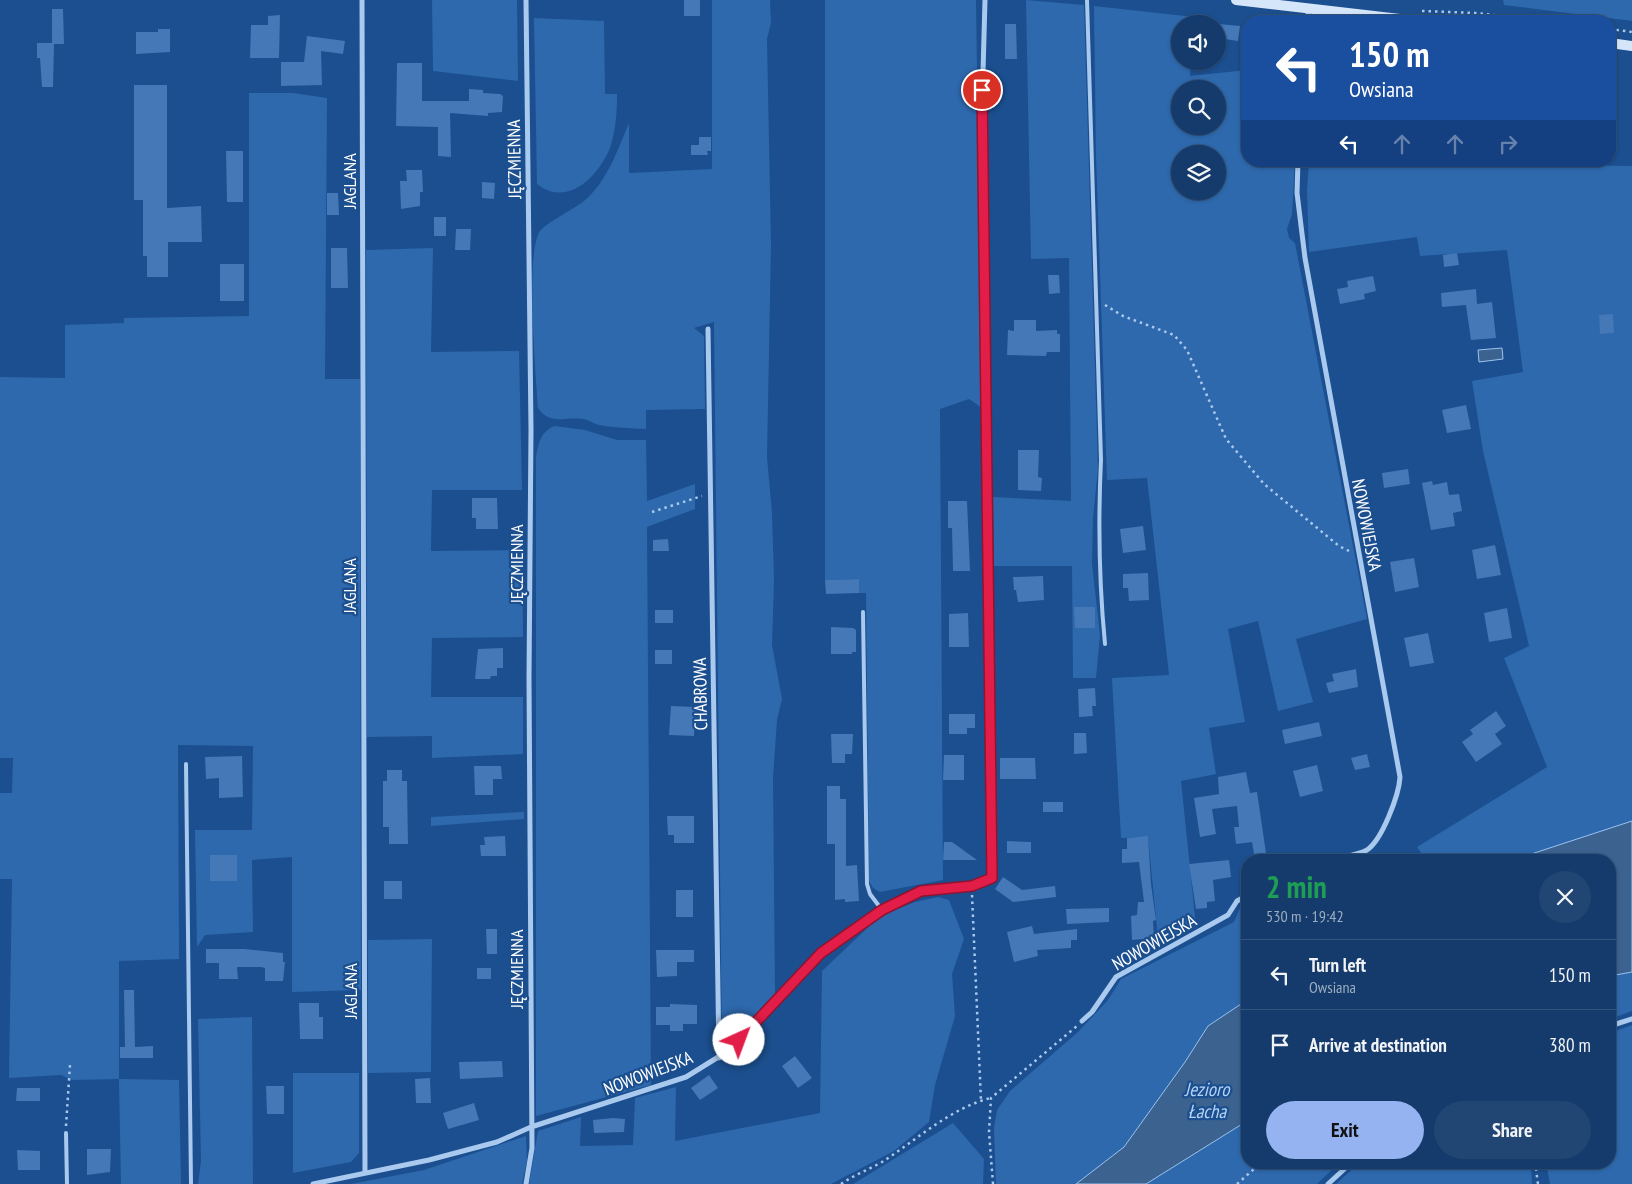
<!DOCTYPE html>
<html lang="en">
<head>
<meta charset="utf-8">
<style>
  :root { --surface:#143b6b; --page:#214673; --text:#f1f3f6; --muted:#9dadc1; --line:#33557e; --accent:#95b2f1 }
  body { margin:0; font-family:"PT Sans Narrow",sans-serif; background:var(--page); color:var(--text); height:100vh; display:flex; flex-direction:column; font-size:19px; white-space:nowrap }
  * { box-sizing:border-box; margin:0 }
  p { font-size:16px; color:var(--muted) }
  .icon { flex:none; width:28px; height:28px; fill:none; stroke:currentColor; stroke-width:2; stroke-linecap:round; stroke-linejoin:round }
  .map { position:relative; flex:1; overflow:hidden }
  .side { position:absolute; left:1241px; top:854px; width:375px; height:315px; display:flex; flex-direction:column; background:var(--surface); border-radius:20px; box-shadow:0 1px 4px #0004,0 0 0 1px var(--line) }
  .side>* { flex:none }
  .guide { position:absolute; left:1241px; top:15px; width:375px; height:152px; border-radius:20px; box-shadow:0 1px 4px #0004,0 0 0 1px var(--line); background:#1a4fa0; color:#fff; overflow:hidden }
  .buttons { position:absolute; left:1171px; top:15px; display:grid; gap:10px }
  .buttons a { display:grid; place-items:center; width:55px; height:55px; border-radius:50%; background:var(--surface); box-shadow:0 1px 4px #0004,0 0 0 1px var(--line); font-size:25px }
  .pin { position:absolute; display:grid; place-items:center; width:42px; height:42px; color:#fff; margin:-21px; border:2px solid #fff; border-radius:50%; box-shadow:0 1px 5px #0007 }
  .me { position:absolute; width:55px; margin:-28px; rotate:43deg; stroke-linejoin:round; filter:drop-shadow(0 0 4px #0008) }
  .turn { display:flex; align-items:center; gap:18px; height:105px; padding:0 25px; font-size:22px }
  .turn .icon { width:65px; height:65px; stroke-width:2.5 }
  .turn b { display:block; font-size:35px; line-height:42px }
  .lanes { display:flex; align-items:center; height:48px; padding:0 25px; background:#0003; justify-content:center; gap:25px; direction:ltr }
  .lanes .off { opacity:.35 }
  .round { display:grid; place-items:center; flex:none; width:52px; height:52px; border-radius:26px; background:var(--page) }
  .summary { display:flex; align-items:center; justify-content:space-between; height:85px; padding:0 25px }
  h1 { font-size:30px; font-weight:700; line-height:38px; color:#1e9e55 }
  .primary-button { display:flex; gap:10px; margin-top:auto; padding:10px 25px }
  .primary-button a { flex:1; height:58px; border-radius:30px; background:var(--accent); color:#111; font-size:20px; font-weight:700; line-height:58px; text-align:center }
  .primary-button a+a { background:var(--page); color:var(--text) }
  ul { padding:0; list-style:none }
  li { display:flex; align-items:center; gap:15px; height:70px; padding:0 25px; border-top:1px solid var(--line) }
  li div { flex:1 }
  li b { display:block; font-size:19px }
  li em { font-style:normal }
  .map>svg:first-child { display:block }
</style>
</head>
<body>
<div class="map">
<svg width="1632" height="1184" viewBox="0 0 1632 1184">
  <rect width="100%" height="100%" fill="#1b4f8f"/>
  <path fill="#2e69ad" fill-rule="evenodd" d="M432 0H517L518 81 433 71Z
    M712 0H770L771 23 767 39 771 245 767 457 772 513 774 580 772 645 782 699 777 720 773 778 775 994 762 1011 722 1051 714 322 694 328 704 336 705 409 646 410V429C631 428 614 428 599 425 594 424 589 420 584 419 566 416 550 426 538 408 536 377 525 252 540 231 545 224 575 208 584 201 607 182 618 149 629 123V173L712 169Z
    M825 0H976L982 408 969 399 940 409 943 880 880 892 873 888 869 881 866 593H859L858 579 825 580Z
    M1026 0 1084 5 1098 469 1093 518 1092 564 1100 635 1096 678H1073L1072 566H994L993 497 1071 501 1069 258 1031 259Z
    M1503 0H1632V21L1504 5Z
    M1094 6 1194 17V24H1180V61H1191L1190 76 1247 70 1248 161H1295L1292 214 1287 229 1289 238 1295 243 1367 619 1296 639 1313 702 1278 711 1258 621 1228 629 1245 722 1209 728 1216 774 1181 781 1196 926 1159 948 1148 837 1121 838 1112 678 1169 675 1147 478 1107 480 1096 155ZM1180 89H1218V126H1180ZM1180 154H1218V191H1180Z
    M534 18 604 21 605 94H617C617 112 616 130 610 148 598 177 567 208 537 184Z
    M249 93H293L327 98 325 379H360L361 990 292 992V857L252 860 253 932 205 935 197 947 195 830H252L253 746 178 745 179 959 119 961V1079L179 1080 181 1184H121L119 1079 72 1080 61 1075 9 1078 12 879H0V793H12L13 758H0V377L65 378V325L124 323V318L249 316Z
    M1309 161H1562L1563 165 1632 166V821L1513 860H1426L1417 847 1547 767 1504 658 1529 646 1483 451 1472 381 1523 372 1507 250 1420 256 1417 237 1309 252 1307 191Z
    M433 248 431 352 519 351 522 490H432L431 551 522 550 523 637 432 638 431 697H523V754L432 758V736L367 737 366 250Z
    M554 426 585 430 617 440H646L647 501 695 484V509L647 527 651 1085 536 1116V457C539 442 540 433 554 426Z
    M524 812V819L431 826V817Z
    M938 897 949 900 964 939 952 974 955 1016 935 1085 929 1122 894 1151 831 1184H529L538 1131 581 1117 580 1146 633 1145 635 1098 676 1087 675 1141 820 1113 822 971 880 916 915 902Z
    M1247 902V1000L1208 1026 1185 1062 1124 1147 1076 1184H996L994 1128 997 1110 1010 1091 1078 1032 1108 1000 1121 979 1234 922 1240 908Z
    M432 939 431 1072 368 1073V940Z
    M1632 972V1011L1610 1019V976Z
    M252 1017 253 1184H198L201 1161 198 1019Z
    M1632 1025V1184H1550L1546 1163 1610 1162V1033Z
    M293 1073H359V1153L351 1162 293 1173Z
    M1247 1121 1248 1162 1339 1163 1317 1184H1146Z
    M953 1123 984 1159 983 1184H853Z
    M526 1136 527 1161 522 1184H351L424 1170Z
    M1359 1163H1531L1532 1184H1336Z"/>
  <path fill="#3c6290" stroke="#9cc4f0" d="M1502 348 1503 359 1479 362 1478 350Z
    M1632 821V972L1610 976V860H1513Z
    M1247 1000V1121L1146 1184H1076L1124 1147 1185 1062 1208 1026Z"/>
  <path fill="#4478b7" d="M684 0H700V16H684Z
    M52 9H63L64 44H54L53 87H42L40 58H37V43H52Z
    M280 15 279 58H250L251 25H268V16Z
    M1005 24H1016L1017 59H1005Z
    M1218 24 1240 26 1238 41 1218 38Z
    M158 29H170V52L136 54V32H158Z
    M307 36 345 41 343 54 321 51 322 85 281 86V62H304Z
    M397 63H422V101H469V89L483 90V93L500 94 503 96 502 112 488 113V116L450 113 451 157 438 156V127L396 126Z
    M134 85H167V208L201 206 202 242H168V277H147V256H143V200H134Z
    M699 137H711V151H707L708 155H691V145H699Z
    M226 151H243V202H227Z
    M406 170H422L423 192H420V206L401 209 400 181H407Z
    M482 182 495 183 494 199 482 198Z
    M327 193H338L339 215H327Z
    M434 217H446V236H434Z
    M456 229H471L470 250H455Z
    M331 248H347L348 288H331Z
    M1457 253 1459 265 1444 267 1443 255Z
    M220 264H244V301H220Z
    M1048 275H1059L1060 293 1049 294Z
    M1373 276 1376 291 1364 294 1365 299 1340 304 1337 289 1348 287 1347 281Z
    M1476 289 1477 304 1492 302 1496 338 1471 340 1466 305 1442 307 1441 293Z
    M1613 314 1614 333 1600 334 1599 315Z
    M1014 320H1036V331L1057 330V334H1060V352H1047L1046 356 1007 355 1008 330 1014 331Z
    M1466 405 1471 429 1447 433 1442 410Z
    M1018 450H1039L1038 477 1042 478 1041 491 1018 490Z
    M1408 469 1410 484 1384 488 1382 473Z
    M1432 481 1433 485 1447 482 1449 495 1459 494 1462 511 1453 513 1455 526 1431 530 1422 483Z
    M472 498H497L498 529H476V518H472Z
    M948 501H967L970 571H953L952 528H948Z
    M1143 526 1146 550 1123 553 1120 529Z
    M668 539 669 551H653V540Z
    M1495 545 1501 575 1477 579 1472 550Z
    M1414 558 1419 587 1395 592 1390 562Z
    M1148 573 1149 600 1129 601 1128 588H1123V574Z
    M1043 576 1044 600 1018 602 1016 590H1014L1013 577Z
    M859 579V593L826 594 825 580Z
    M1074 607H1095V628H1075Z
    M1507 608 1512 638 1489 642 1484 613Z
    M655 610H673V623H655Z
    M968 613 969 647H949V614Z
    M831 627 853 628 856 630V652H852V654H831Z
    M1428 633 1434 663 1410 667 1404 638Z
    M503 648V668H497V676H491L490 679H475L478 649Z
    M655 650H672V664H655Z
    M1356 669 1358 687 1329 693 1326 683 1334 681 1332 674Z
    M1095 688 1096 706H1092L1093 716 1079 717 1078 689Z
    M671 706 695 707 694 736 669 735Z
    M1496 711 1506 726 1495 734 1502 744 1476 762 1462 742 1473 734 1470 730Z
    M949 714H975V728H967V734H949Z
    M1319 722 1322 736 1285 744 1282 730Z
    M1074 733H1086L1087 753 1074 754Z
    M831 734H853L852 754H845V763H832Z
    M1367 754 1370 767 1355 770 1351 758Z
    M944 755H964V780H943Z
    M242 756 243 797 219 798V778L206 779 205 757Z
    M1000 758H1035L1036 779H1000Z
    M1317 765 1323 791 1300 797 1293 771Z
    M474 766H501L502 779H493V795H475Z
    M387 770H402V781H407L408 844H389V827H383V781H387Z
    M1246 772 1250 793 1257 792 1266 853 1254 854 1252 842 1236 844 1234 827H1239L1237 806 1212 809 1216 834 1200 837 1194 798 1219 794 1218 777Z
    M827 786H840V799H846V866L857 865 859 901 845 902V899L835 900V844H827Z
    M1043 802H1063V812H1043Z
    M667 816H694V843H674V835H668Z
    M505 836 506 856H481L480 845H485L484 837Z
    M1148 836 1151 884 1156 920 1153 921 1154 938 1132 940 1131 916 1137 915 1138 902H1144L1139 862 1122 863V849H1127V838Z
    M1007 841 1031 842V853H1007Z
    M944 842H952L977 860H943Z
    M210 855H237V881H210Z
    M1229 860 1231 877 1213 880 1215 901 1207 902V908L1196 909 1189 864Z
    M1003 877 1022 890 1055 886 1056 897 1013 902 995 889Z
    M384 881H402V899H384Z
    M676 890H693V917H676Z
    M1109 908V922L1067 924 1066 909Z
    M1032 926 1034 934 1077 929V940H1071V948L1037 950 1038 956 1014 962 1007 932Z
    M486 929H497V954H487Z
    M206 949H244L283 953V962H285L283 981H265V968L261 967H237L238 979H219V963H206Z
    M656 950H694V962H677V976L657 977Z
    M477 968H491V979H477Z
    M124 990H134L135 1047 153 1046V1058H120V1047H125Z
    M299 1003H319V1017H323V1039H300Z
    M670 1004 697 1005V1024H683V1031H670V1025H656V1007H670Z
    M795 1056 812 1078 798 1088 782 1066Z
    M502 1061 503 1077 460 1079 459 1062Z
    M709 1075 718 1088 700 1100 691 1088Z
    M430 1078 431 1103H416L415 1079Z
    M266 1086H284V1114H267Z
    M17 1088H40V1101H16Z
    M474 1103 479 1120 448 1129 443 1113Z
    M613 1118 625 1119 624 1132 594 1133 593 1120Z
    M87 1149H111L110 1172 87 1175Z
    M17 1150 40 1151V1170H18Z"/>
  <g fill="none" stroke-linecap="round" stroke-linejoin="round">
    <path stroke="#a9c9ee" stroke-width="2.5" stroke-dasharray="2.5 4" stroke-linecap="butt" d="M1422 11 1477 13 1542 21
      M1610 29 1632 32
      M1105 305 1123 316 1174 335 1187 350 1226 439 1264 484 1339 546 1349 551
      M652 512 702 496
      M972 895 981 1101
      M66 1126 70 1065
      M1535 1162 1538 1184
      M841 1184C854 1175 868 1170 882 1162 915 1141 952 1107 991 1098
      M993 1184 989 1132 991 1098 1077 1026
      M1237 1184 1262 1162"/>
    <path stroke="#a9c9ee" stroke-width="4" d="M1087 0 1101 460C1098 522 1099 582 1105 644
      M1610 65 1613 46
      M863 612 867 884 870 894 882 910
      M186 764 191 1184
      M66 1133 67 1184"/>
    <path stroke="#a9c9ee" stroke-width="5" d="M362 0 365 1173
      M526 0 531 429 529 679 532 1148 526 1184
      M1308 21V9
      M1298 161 1297 193 1305 258 1400 777C1399 795 1382 840 1367 850 1358 855 1343 857 1333 860
      M708 329 719 1058
      M1082 1021 1092 1012 1116 977 1228 915 1237 901 1248 895
      M1610 1026 1632 1019
      M313 1184 429 1160 497 1142 531 1127 686 1077 728 1051 821 953 882 910 921 891 972 886 992 878 982 108 985 0
      M1328 1184 1352 1162"/>
    <path stroke="#d6e6fa" stroke-width="10" d="M1236 0 1417 21
      M1610 43 1632 46"/>
  </g>
  <g fill="none" stroke-linecap="round" stroke-linejoin="round">
    <defs>
      <path id="route" d="M739 1040 821 953 882 910 921 891 972 886 992 878 982 90"/>
    </defs>
    <use href="#route" stroke="#92132f" stroke-width="12"/>
    <use href="#route" stroke="#e11d48" stroke-width="9"/>
  </g>
  <g text-anchor="middle" dominant-baseline="central" stroke-width="4.5" stroke-linejoin="round" paint-order="stroke">
    <g font-size="18" fill="#fff" stroke="#1b4f8f">
      <text transform="translate(514 159) rotate(-91)">JĘCZMIENNA</text>
      <text transform="translate(349 181) rotate(-90)">JAGLANA</text>
      <text transform="translate(1367 525) rotate(79)">NOWOWIEJSKA</text>
      <text transform="translate(516 564) rotate(-90)">JĘCZMIENNA</text>
      <text transform="translate(349 586) rotate(-90)">JAGLANA</text>
      <text transform="translate(700 694) rotate(-91)">CHABROWA</text>
      <text transform="translate(1154 942) rotate(-30)">NOWOWIEJSKA</text>
      <text transform="translate(516 969) rotate(-90)">JĘCZMIENNA</text>
      <text transform="translate(350 991) rotate(-90)">JAGLANA</text>
      <text transform="translate(648 1073) rotate(-21)">NOWOWIEJSKA</text>
    </g>
    <g font-size="19" font-style="italic" fill="#b5d3f5" stroke="#1b4f8f">
      <text x="1207" y="1089">Jezioro<tspan x="1207" dy="22">Łacha</tspan></text>
    </g>
  </g>
</svg>
<div class="buttons">
<a><svg class="icon" aria-label="sound" viewBox="0 0 24 24"><path d="M4 9h4l5-4v14l-5-4H4zM17 9q2 3 0 6"/></svg></a>
<a><svg class="icon" aria-label="search" viewBox="0 0 24 24"><circle cx="10" cy="10" r="6"/><path d="M15 15l6 6"/></svg></a>
<a><svg class="icon" aria-label="layers" viewBox="0 0 24 24"><path d="M12 4l9 5-9 5-9-5zM3 14l9 5 9-5"/></svg></a>
</div>
<div class="pin" style="left:982px;top:90px;background:#d93025"><svg class="icon" aria-label="arrive" viewBox="0 0 24 24"><path d="M6 21V4h12l-3 4 3 4H6"/></svg></div>
<svg class="me" style="left:739px;top:1040px" viewBox="-20 -20 40 40"><circle r="19" fill="#fff"/><path d="M0-13L10 11 0 6-10 11z" fill="#e11d48"/></svg>
<div class="guide">
<div class="turn"><svg class="icon" aria-label="left" viewBox="0 0 24 24"><path d="M17 20v-9H6M10 6l-5 5 5 5"/></svg><div><b>150 m</b>Owsiana</div></div>
<div class="lanes"><svg class="icon" aria-label="left" viewBox="0 0 24 24"><path d="M17 20v-9H6M10 6l-5 5 5 5"/></svg><svg class="icon off" aria-label="ahead" viewBox="0 0 24 24"><path d="M12 20V5M6 11l6-6 6 6"/></svg><svg class="icon off" aria-label="ahead" viewBox="0 0 24 24"><path d="M12 20V5M6 11l6-6 6 6"/></svg><svg class="icon off" aria-label="right" viewBox="0 0 24 24"><path d="M7 20v-9h11M14 6l5 5-5 5"/></svg></div>
</div>
<section class="side">
<div class="summary"><div><h1>2 min</h1><p>530 m · 19:42</p></div><a class="round"><svg class="icon" aria-label="close" viewBox="0 0 24 24"><path d="M6 6l12 12M18 6L6 18"/></svg></a></div>
<ul>
<li><svg class="icon" aria-label="left" viewBox="0 0 24 24"><path d="M17 20v-9H6M10 6l-5 5 5 5"/></svg><div><b>Turn left</b><p>Owsiana</p></div><em>150 m</em></li>
<li><svg class="icon" aria-label="arrive" viewBox="0 0 24 24"><path d="M6 21V4h12l-3 4 3 4H6"/></svg><div><b>Arrive at destination</b></div><em>380 m</em></li>
</ul>
<div class="primary-button"><a>Exit</a><a>Share</a></div>
</section>
</div>
</body>
</html>
